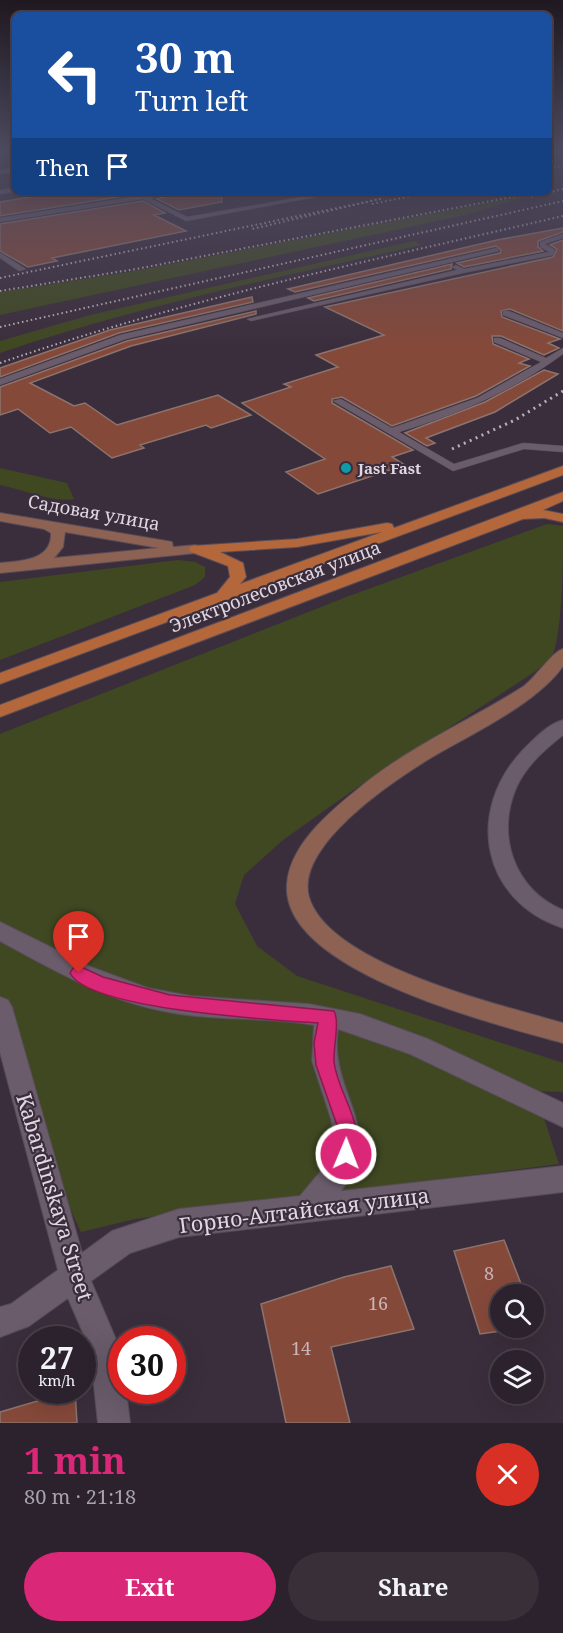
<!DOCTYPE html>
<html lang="en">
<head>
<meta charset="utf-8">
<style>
  :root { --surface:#2c222d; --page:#382f39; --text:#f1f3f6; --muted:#a6a4aa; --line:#483f49; --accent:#db2777 }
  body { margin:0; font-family:"Noto Serif",serif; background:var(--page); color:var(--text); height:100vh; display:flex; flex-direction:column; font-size:22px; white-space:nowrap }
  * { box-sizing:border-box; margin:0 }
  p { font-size:20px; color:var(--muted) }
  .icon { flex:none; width:33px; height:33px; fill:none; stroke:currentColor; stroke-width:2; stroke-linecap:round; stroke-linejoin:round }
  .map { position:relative; height:1423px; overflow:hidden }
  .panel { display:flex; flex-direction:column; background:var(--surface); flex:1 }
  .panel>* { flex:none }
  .banner { position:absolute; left:12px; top:12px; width:540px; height:183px; border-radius:9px; box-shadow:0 6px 24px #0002,0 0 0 2px var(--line); background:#1a4fa0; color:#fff; overflow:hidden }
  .fabs { position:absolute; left:490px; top:1284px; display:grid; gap:12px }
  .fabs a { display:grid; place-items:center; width:54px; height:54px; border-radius:50%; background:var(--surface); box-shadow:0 6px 24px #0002,0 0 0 2px var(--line); font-size:30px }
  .speed { position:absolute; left:18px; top:1326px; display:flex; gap:12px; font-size:30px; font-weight:700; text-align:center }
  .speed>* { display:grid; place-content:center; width:78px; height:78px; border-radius:50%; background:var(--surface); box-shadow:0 6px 24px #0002,0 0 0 2px var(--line); line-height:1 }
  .speed small { font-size:15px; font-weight:400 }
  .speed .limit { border:9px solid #d22; background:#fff; color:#111 }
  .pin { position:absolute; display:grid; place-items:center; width:51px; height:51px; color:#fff; margin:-62px -26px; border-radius:50% 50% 50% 0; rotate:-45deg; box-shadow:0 0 6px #0007 }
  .pin .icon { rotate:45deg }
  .me { position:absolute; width:66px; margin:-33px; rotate:1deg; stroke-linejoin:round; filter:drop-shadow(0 0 4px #0008) }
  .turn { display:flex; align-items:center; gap:21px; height:126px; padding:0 24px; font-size:27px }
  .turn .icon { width:78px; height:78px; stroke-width:2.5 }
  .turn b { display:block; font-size:42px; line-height:51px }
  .then { display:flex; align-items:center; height:57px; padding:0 24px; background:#0003; gap:12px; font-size:22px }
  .round { display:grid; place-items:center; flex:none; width:63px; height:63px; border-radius:32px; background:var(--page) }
  .head { display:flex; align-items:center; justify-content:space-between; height:102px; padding:0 24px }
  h1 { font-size:36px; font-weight:700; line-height:45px; color:var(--accent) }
  .action { display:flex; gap:12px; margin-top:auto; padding:12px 24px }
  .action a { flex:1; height:69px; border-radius:36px; background:var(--accent); color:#fff; font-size:24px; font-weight:700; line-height:69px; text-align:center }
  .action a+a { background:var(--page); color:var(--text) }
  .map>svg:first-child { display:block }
</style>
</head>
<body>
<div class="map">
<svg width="563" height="1423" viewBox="0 0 563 1423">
  <rect width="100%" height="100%" fill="#3b2e3c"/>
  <path fill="#404822" d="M543 192 465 215 0 315V292L134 271Z
    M414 241 421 245C280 277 137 306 0 353V341L90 315Z
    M0 468 67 483 74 499C54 503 22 489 0 485Z
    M547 524 563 526C563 561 563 624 553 655 549 661 541 666 536 671L352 791 283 840 244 875 235 904 257 946 297 976 563 1063V1092L535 1091 559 1164 135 1219 81 1232 0 1056V734L349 596Z
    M178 560 195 562 205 567V577L195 585 0 660V582Z"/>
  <path fill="#85493a" stroke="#8c746e" stroke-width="1.5" d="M60 192H129L131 195 0 216V202Z
    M182 192H221L222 202 179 210 157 199Z
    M143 201 165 213 154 215 186 231 52 258 57 261 28 267 0 251V224Z
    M563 228V232L538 241V247L543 251 464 267 457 263 500 253 501 250 496 246 295 292 288 289 497 240Z
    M563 240V331L510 309 501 311 502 317 560 339 548 343 559 348 544 355 501 336H492L493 344 529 359 519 363 530 366 476 396 392 426 342 397 332 399V403L413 450 392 457 405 465 318 494 286 472 325 459 242 403 291 387 284 384 338 367 316 355 384 335 325 307 553 257 557 249 550 245Z
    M452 264 451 269 314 301 308 298Z
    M252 297 253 302 119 333 0 377V368L110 330Z
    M256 311V314L131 346 30 383 74 406 85 403 117 425 218 395 251 415 211 428 206 425 140 445 144 448 112 458 71 427 50 433 18 409 0 415V387L127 341Z
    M544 370 558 374 495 412 426 438 435 443 427 446 405 433 485 402Z
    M504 1240 525 1294H501V1328H522L480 1334 454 1251Z
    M391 1266 414 1329 331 1347 350 1423H286L261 1304 344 1277Z
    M75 1390 77 1423H0V1412Z"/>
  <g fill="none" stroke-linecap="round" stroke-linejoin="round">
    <defs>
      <path id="lane" d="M15 150V154L0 156V152Z
        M15 168V172L0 174V170Z
        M15 188V192L0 194V190Z
        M131 192H139L145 195 180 192 150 198 187 217 330 192H343L186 221 143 199 0 222V218L138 196Z
        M563 234V238L545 244 555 250 553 255 463 273 251 321 247 319 457 270 452 267 456 265 464 269 549 252 540 247V242Z
        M497 248 499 251 126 339 0 385V379L120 335Z
        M0 253 2 254 26 269 19 271 0 258Z
        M503 311H509L563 333V338L503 315Z
        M494 338H500L546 358 563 348V354C513 391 458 414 399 432L454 464 523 443 563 446V452L524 449 453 471 333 401 341 399 392 428 477 398 541 362 494 342Z"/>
      <path id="street" d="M563 720V735C545 749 527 765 517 786 495 834 514 890 563 910V928C481 901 465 811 523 750 534 739 548 724 563 720Z
        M0 922 91 967 148 988 191 996 309 1004 360 1014 428 1039 563 1103V1127L410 1054 338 1029C328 1094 388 1126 341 1191L563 1166V1192L179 1237 130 1253 91 1281 120 1349 122 1390H126L130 1423H98L90 1349 68 1298 29 1326 0 1337V1307L11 1304 58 1270 0 1052V997L8 1000 12 1007 82 1253 112 1231 179 1209 300 1196 331 1159 334 1141 331 1119 312 1061 314 1025C268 1017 220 1021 173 1013 110 1003 55 971 0 941Z"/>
      <path id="secondary" d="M0 513 167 541 172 542 173 547 196 545 203 549 196 553 0 573V563C20 561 52 561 51 533L44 529 0 521ZM65 532 159 548 54 558 63 547Z
        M563 649V666C537 704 469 735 429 759 393 781 295 846 309 897 329 965 501 1005 563 1023V1043C499 1025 280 972 287 884 290 841 338 805 369 780 417 743 474 718 524 686 536 677 553 651 563 649Z"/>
      <path id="primary" d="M563 466V475L0 684V673L217 593 230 577 228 566 191 552 189 549 191 546 297 539 387 523 392 524 394 528ZM382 532 240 584 246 577 243 563 220 552 297 547Z
        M563 492V501L543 510 563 514V522L544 518 523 519 0 717V705Z"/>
    </defs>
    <use href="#lane" stroke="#574c58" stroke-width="1"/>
    <use href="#street" stroke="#574c58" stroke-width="2"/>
    <use href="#secondary" stroke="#574c58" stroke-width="2"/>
    <use href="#primary" stroke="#574c58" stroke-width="2"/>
    <use href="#lane" fill="#6a5c6b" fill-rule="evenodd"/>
    <use href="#street" fill="#6a5c6b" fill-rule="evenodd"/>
    <use href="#secondary" fill="#8e6253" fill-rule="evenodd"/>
    <use href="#primary" fill="#b3673b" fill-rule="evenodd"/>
    <path stroke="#b9afba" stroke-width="2" stroke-dasharray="1.5 3" stroke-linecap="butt" d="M549 168 563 166
      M531 197 563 189
      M372 204 431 192
      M0 278 380 199 252 229
      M0 291 136 269 538 192
      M0 327 563 201
      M0 363C184 299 374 260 563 216"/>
    <path stroke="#b9afba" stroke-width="3" stroke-dasharray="2 4.5" stroke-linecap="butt" d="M452 449 515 420 563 391"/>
  </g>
  <linearGradient id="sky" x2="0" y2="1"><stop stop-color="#201921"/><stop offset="0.43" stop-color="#4f4c61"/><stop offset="1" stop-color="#4f4c61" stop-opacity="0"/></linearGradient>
  <rect width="563" height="347" fill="url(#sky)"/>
  <path fill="#db2777" stroke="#8e194d" stroke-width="1.5" d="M79 966 103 977 170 995 334 1011C340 1022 333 1048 334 1062 338 1096 368 1125 353 1161L346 1163 339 1161 336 1154 338 1128 316 1065 314 1043 318 1023C275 1020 89 1010 70 973L73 968Z"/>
  <circle fill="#0f9aa8" stroke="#3b2e3c" stroke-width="2" cx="346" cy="468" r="6"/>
  <g text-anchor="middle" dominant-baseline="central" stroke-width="4.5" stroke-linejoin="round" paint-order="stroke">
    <g font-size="15" font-weight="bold" fill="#e0d7e1" stroke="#3b2e3c" text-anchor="start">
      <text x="358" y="468">Jast Fast</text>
    </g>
    <g font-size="18" fill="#e0d7e1" stroke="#3b2e3c">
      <text transform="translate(94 512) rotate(10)">Садовая улица</text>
      <text transform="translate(275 586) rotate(-21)">Электролесовская улица</text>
    </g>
    <g font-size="18" fill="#c9b4b7">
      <text x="489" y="1273">8</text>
      <text x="378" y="1303">16</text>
      <text x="301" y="1348">14</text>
    </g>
    <g font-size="21" fill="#e0d7e1" stroke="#3b2e3c">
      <text transform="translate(55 1197) rotate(73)">Kabardinskaya Street</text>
      <text transform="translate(304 1210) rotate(-7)">Горно-Алтайская улица</text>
    </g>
  </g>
</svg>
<div class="fabs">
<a><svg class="icon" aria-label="search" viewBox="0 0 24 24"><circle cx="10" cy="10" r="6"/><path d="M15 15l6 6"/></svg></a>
<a><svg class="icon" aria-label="layers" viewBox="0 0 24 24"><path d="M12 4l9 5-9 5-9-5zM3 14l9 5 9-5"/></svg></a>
</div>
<div class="speed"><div>27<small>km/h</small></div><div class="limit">30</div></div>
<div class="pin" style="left:79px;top:973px;background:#d93025"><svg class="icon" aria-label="arrive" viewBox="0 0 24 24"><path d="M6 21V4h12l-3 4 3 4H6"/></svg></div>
<svg class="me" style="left:346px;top:1154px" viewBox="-20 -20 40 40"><circle r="17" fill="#db2777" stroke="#fff" stroke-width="3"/><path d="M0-11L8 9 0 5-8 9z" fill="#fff"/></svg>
<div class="banner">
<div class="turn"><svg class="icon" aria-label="left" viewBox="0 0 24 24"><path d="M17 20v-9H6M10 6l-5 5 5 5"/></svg><div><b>30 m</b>Turn left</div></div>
<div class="then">Then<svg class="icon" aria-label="arrive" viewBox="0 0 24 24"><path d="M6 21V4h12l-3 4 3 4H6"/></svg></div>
</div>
</div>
<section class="panel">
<div class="head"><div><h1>1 min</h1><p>80 m · 21:18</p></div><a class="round" style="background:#d93025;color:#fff"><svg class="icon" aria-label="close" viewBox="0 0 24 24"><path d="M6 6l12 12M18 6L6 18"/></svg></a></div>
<div class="action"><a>Exit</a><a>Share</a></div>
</section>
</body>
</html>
